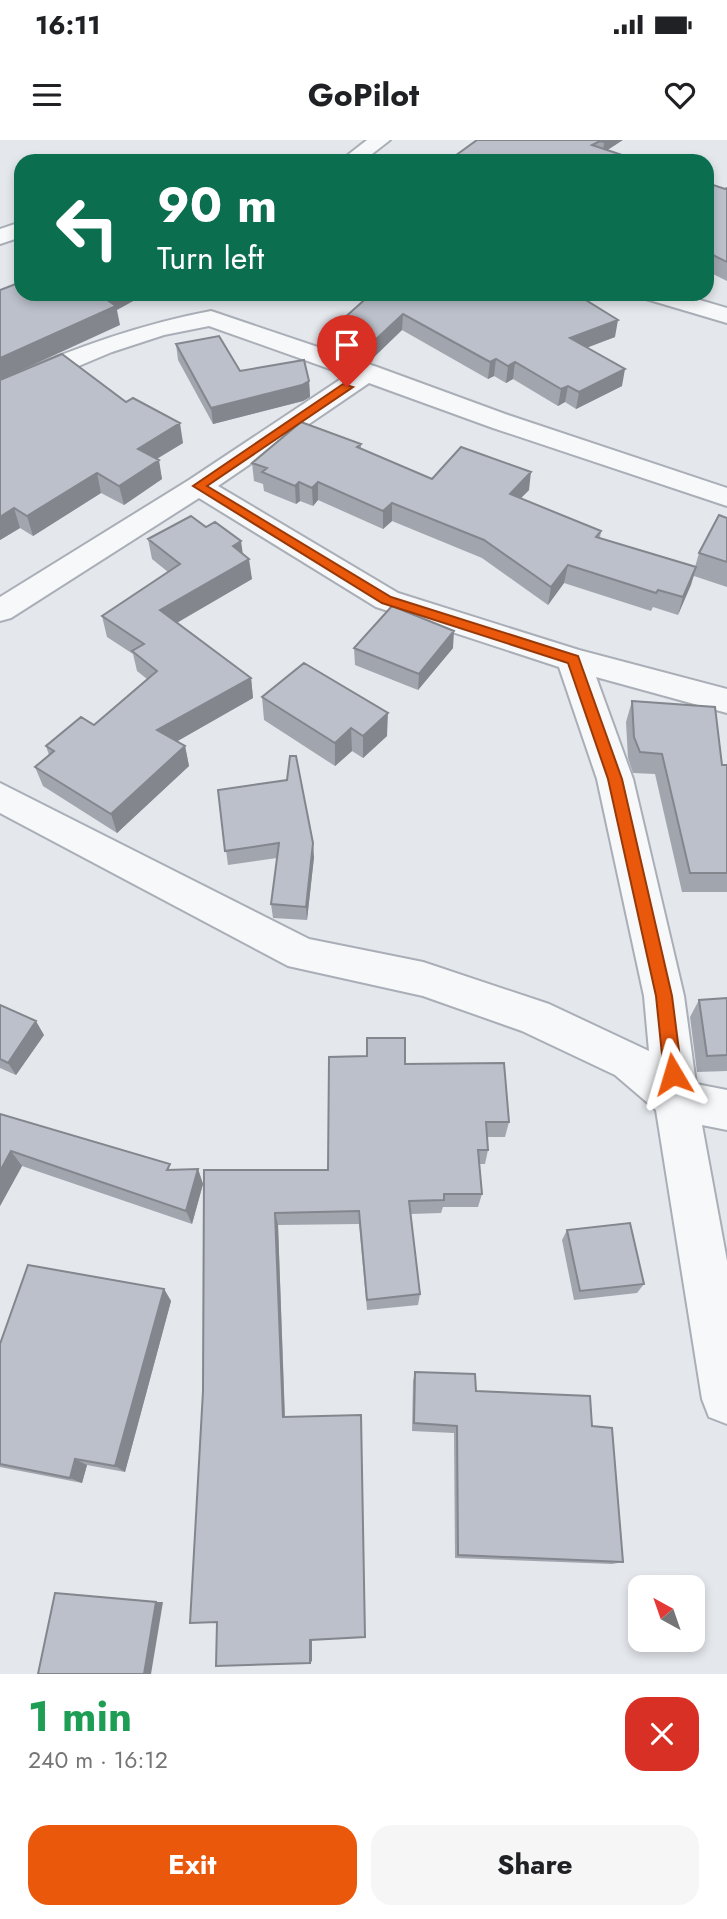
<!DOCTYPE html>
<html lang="en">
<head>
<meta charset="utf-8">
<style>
  :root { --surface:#fff; --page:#f6f6f6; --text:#202124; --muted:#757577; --accent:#ea580c }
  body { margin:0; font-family:Jost,sans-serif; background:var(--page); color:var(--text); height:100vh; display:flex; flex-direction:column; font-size:26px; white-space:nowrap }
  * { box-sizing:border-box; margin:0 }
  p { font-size:23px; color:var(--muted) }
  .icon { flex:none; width:38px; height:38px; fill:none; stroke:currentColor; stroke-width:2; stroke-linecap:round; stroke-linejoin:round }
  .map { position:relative; height:1534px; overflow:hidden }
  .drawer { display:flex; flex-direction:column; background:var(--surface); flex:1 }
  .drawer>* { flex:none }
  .hud { position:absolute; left:14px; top:14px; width:700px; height:147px; border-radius:21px; box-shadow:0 4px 10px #0003; background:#0b6e4f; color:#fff; overflow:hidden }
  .needle { width:46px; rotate:320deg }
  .tools { position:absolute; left:628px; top:1435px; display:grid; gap:14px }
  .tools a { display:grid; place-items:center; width:77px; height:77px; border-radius:14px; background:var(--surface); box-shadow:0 4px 10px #0003; font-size:35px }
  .pin { position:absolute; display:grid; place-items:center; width:60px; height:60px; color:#fff; margin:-72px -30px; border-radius:50% 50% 50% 0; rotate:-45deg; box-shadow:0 0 7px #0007 }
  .pin .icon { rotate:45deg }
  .me { position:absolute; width:77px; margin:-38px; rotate:353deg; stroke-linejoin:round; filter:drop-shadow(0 0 5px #0008) }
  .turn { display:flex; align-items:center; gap:24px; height:147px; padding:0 28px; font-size:32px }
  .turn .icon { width:91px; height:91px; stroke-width:2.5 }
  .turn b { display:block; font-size:49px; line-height:60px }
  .round { display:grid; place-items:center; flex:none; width:74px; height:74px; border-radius:21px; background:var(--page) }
  .headline { display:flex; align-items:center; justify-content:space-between; height:119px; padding:0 28px }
  h1 { font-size:42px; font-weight:700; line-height:52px; color:#1e9e55 }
  .cta { display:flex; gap:14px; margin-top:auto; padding:14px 28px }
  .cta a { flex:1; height:80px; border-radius:21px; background:var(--accent); color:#fff; font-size:28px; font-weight:700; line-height:80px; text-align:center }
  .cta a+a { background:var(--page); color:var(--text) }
  .status { display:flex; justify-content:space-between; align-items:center; height:49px; padding:0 35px; background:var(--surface); direction:ltr }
  .status svg { height:19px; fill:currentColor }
  header { display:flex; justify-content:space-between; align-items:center; height:91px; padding:0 28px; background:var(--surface); font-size:32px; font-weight:700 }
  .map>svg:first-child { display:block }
</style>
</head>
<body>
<div class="status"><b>16:11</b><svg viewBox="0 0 49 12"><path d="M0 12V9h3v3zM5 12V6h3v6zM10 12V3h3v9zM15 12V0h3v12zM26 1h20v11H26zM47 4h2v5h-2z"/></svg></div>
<header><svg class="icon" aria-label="menu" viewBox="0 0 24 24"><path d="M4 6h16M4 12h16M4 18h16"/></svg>GoPilot<svg class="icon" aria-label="heart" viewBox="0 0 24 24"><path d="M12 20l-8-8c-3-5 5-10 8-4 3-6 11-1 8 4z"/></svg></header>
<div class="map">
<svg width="727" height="1534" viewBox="0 0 727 1534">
  <rect width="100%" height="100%" fill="#e4e7ec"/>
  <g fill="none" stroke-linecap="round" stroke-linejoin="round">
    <defs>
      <path id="minor" d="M367 0H390L363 21H340Z
        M21 82V97L0 104V89Z
        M642 154H679L727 168V183L646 159Z
        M211 171 377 227 511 276 727 348V366L493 288 369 243 218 346 398 453 579 510 727 549V573L596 537 633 639 684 856 696 944 727 950V990L702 985 727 1121V1284L709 1277 702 1259 656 970 615 935 522 891 423 856 288 826 0 673V643L309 799 423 822 549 864 649 911 644 856 597 639 559 527 376 467 199 358 11 478 0 481V457L189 340 347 235 209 186 164 195 112 212 0 259V241C68 210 137 185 211 171Z"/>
    </defs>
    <use href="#minor" stroke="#a9aeb7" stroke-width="4"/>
    <use href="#minor" fill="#f7f8fa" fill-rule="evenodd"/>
  </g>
  <path fill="#a1a5ae" d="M477 0H622L607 10Z
    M707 43 725 49 727 48V141L709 132 707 134Z
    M371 154 557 155 615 197 587 207 622 246 576 269 565 262 558 266 513 239 506 243 494 236 488 239 402 190 374 217 333 205V188Z
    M176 204 240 231 309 241 310 257 303 261 213 284 178 220Z
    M0 240 126 262 183 303 157 319 162 339 124 365 101 353 33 396 20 388 0 400Z
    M361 304V309L432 339 529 350 520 359 601 391 600 398 695 427 699 413 727 378V447L694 436 678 475 653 467 651 471 564 443 548 465 482 418 392 381 383 389 318 360 313 366 300 361 296 364 264 351 263 344 254 341 252 323Z
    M148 399 243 414 252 439 177 483 251 538 253 558 177 601 185 606 189 626 117 693 43 646 35 627 49 615 46 606 94 585 147 539 137 531 133 514 107 497 102 476 168 432 152 419Z
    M354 508H453L418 550 355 525Z
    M262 557 387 596 363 618 352 611 335 626 264 580Z
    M632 561 722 625H727V752H682L655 634 633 633 628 618 626 582Z
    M218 650 314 717 307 780 273 778 271 764 277 718 228 725Z
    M727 858V931L697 932 690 877 699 860Z
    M0 865 44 895 16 935 0 928Z
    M405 924 509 982 505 997H487L488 1010 485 1024H479L482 1054 478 1067H443L441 1073 410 1074 420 1154 418 1165 367 1170 359 1084 278 1085 285 1277 312 1499V1521L217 1482 203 1251 204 1030H328Z
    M0 974 172 1030 198 1029 203 1044 192 1084 22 1026 0 1066Z
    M567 1090 644 1144 637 1153 574 1160 562 1100Z
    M164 1149 171 1161 125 1332 87 1325 82 1343 0 1327V1204Z
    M415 1232 592 1286 623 1422 612 1424 455 1418 454 1293 412 1291 413 1241Z"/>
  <path fill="#83868d" d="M605 0H623L603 13 601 18Z
    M713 115 709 132 707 134V121Z
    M108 154H146L117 170 120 185 0 240V218Z
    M403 174 402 190 374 217V201Z
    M618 180 615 197 568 215 570 198Z
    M496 219 494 236 488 239 490 222Z
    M515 222 513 239 506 243 508 226Z
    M625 229 622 246 576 269 579 252Z
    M309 241 310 257 303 261 213 284 211 268Z
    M568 246 565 262 558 266 561 249Z
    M180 283 183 303 141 328 138 309Z
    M159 320 162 339 124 365 119 346Z
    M531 332 529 350 507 372 510 354Z
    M97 333 101 353 33 396 27 376Z
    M299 342 300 361 296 364 295 346Z
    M318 342V360L313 366 312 348Z
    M392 363V381L383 389V371Z
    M14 368 20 388 0 400V377Z
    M241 401 244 422 233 406Z
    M249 419 252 439 164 490 160 470Z
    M568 425 564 443 548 465 551 447Z
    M696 427 691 445 678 475 683 457Z
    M454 491 453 508 418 550 419 534Z
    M251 538 253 558 162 610 157 590Z
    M388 573 387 596 363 618V596Z
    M351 588 352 611 335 626V603Z
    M185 606 189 626 117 693 111 674Z
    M313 703 314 717 307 780 306 767Z
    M36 881 44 895 16 935 8 923Z
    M11 1011 22 1026 0 1066V1031Z
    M198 1029 203 1044 192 1084 186 1071Z
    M275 1073 278 1085 285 1284 283 1277Z
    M164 1149 171 1161 125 1332 115 1326Z
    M75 1319 87 1325 82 1343 70 1338Z
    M156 1462H163L151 1534H144Z
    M312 1499V1521L310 1523V1500Z"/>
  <path fill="#bbc0ca" stroke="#83868d" stroke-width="2" d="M477 0H605L604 2 600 1 592 5 640 21H448Z
    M707 43 725 49 727 48V122L713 115 707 121Z
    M21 142V154H108L103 157 116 166 0 218V150Z
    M371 154H555L557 155 561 154H576L618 180 570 198 625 229 579 252 568 246 561 249 515 222 508 226 496 219 490 222 403 174 374 201 333 188Z
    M219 196 240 231 304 220 309 241 302 245 211 268 176 204Z
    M62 214 126 262 133 258 180 283 138 309 159 320 119 346 97 333 27 376 14 368 0 377V240Z
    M301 282 361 304 357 307 432 339 461 307 531 332 510 354 601 391 596 397 696 427 683 457 658 450 656 453 568 425 551 447 484 400 392 363 383 371 318 342 312 348 299 342 295 346 262 332 267 328 252 323Z
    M719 375 727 378V422L699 413Z
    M191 376 206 387 215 382 241 401 233 406 249 419 160 470 251 538 157 590 185 606 111 674 35 627 54 611 46 606 81 577 94 585 157 531 132 511 144 504 102 476 180 424 148 399Z
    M392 466 454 491 419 534 354 508Z
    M304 523 388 573 363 596 351 588 335 603 262 557Z
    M632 561 715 567 722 625H727V733H690L662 614 640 612 634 597Z
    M290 616H296L313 703 306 767 271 764 279 703 225 711 218 650 287 640Z
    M727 858V915L707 916 699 860Z
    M0 865 36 881 8 923 0 919Z
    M367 898H405V924L504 923 509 982H486L488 1010H478L482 1054H444V1060L409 1061 420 1154 367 1160 359 1071 275 1073 283 1277 361 1275 365 1497 310 1500V1523L216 1526 217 1482 190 1483 203 1251 204 1030H328L329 917 367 916Z
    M0 974 170 1024 167 1030 198 1029 186 1071 11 1011 0 1031Z
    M630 1083 644 1144 580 1151 567 1090Z
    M28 1125 164 1149 115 1326 75 1319 70 1338 0 1324V1204Z
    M415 1232 475 1234 476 1251 590 1256 592 1286 612 1288 623 1422 458 1415 457 1286 414 1283Z
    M55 1453 156 1462 144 1534H38Z"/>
  <path fill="#ea580c" stroke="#983908" stroke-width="2" d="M343 244 353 247 207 346 391 457 578 516 622 639 672 856 682 934 679 940 673 942 667 940 664 934 656 856 608 639 568 523 382 463 193 346Z"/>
</svg>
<div class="tools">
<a><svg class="needle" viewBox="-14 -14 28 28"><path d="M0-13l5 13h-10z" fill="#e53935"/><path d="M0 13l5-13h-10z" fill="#757577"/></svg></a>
</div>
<div class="pin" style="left:347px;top:247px;background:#d93025"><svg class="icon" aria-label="arrive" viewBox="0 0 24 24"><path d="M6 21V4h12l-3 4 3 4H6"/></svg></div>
<svg class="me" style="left:673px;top:934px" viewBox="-20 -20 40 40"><path d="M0-17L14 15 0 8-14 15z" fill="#ea580c" stroke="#fff" stroke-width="4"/></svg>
<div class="hud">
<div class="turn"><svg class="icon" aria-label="left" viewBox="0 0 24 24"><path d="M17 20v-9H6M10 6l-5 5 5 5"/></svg><div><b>90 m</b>Turn left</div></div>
</div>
</div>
<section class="drawer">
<div class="headline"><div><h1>1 min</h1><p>240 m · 16:12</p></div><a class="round" style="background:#d93025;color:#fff"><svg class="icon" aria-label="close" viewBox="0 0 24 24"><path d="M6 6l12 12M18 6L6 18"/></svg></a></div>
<div class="cta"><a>Exit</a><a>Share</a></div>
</section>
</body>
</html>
